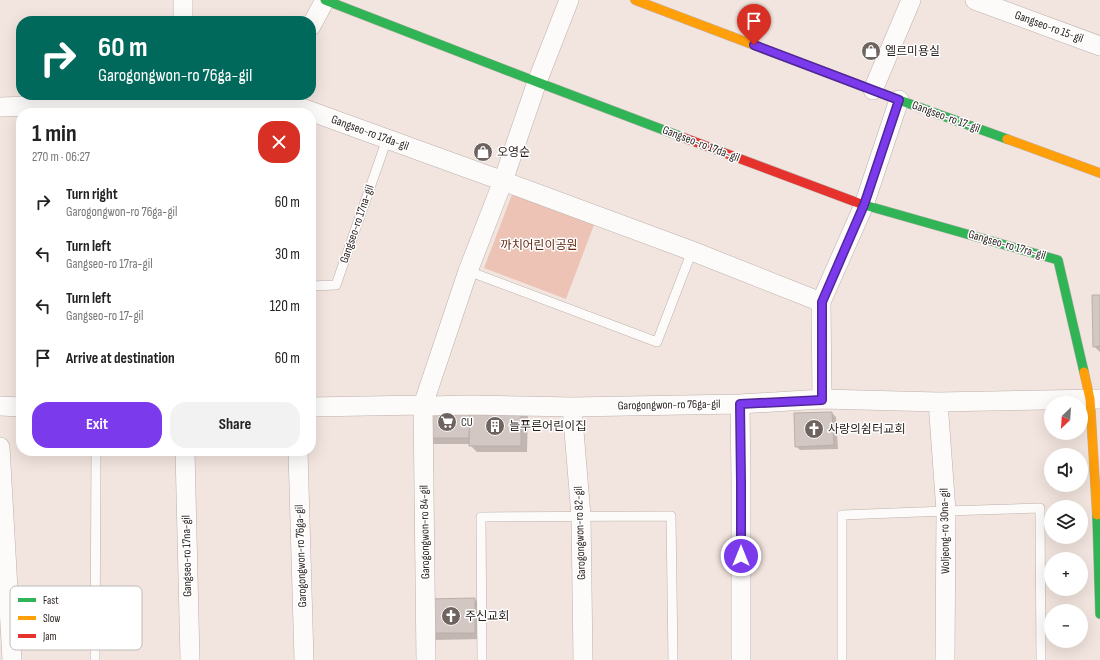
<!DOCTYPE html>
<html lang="en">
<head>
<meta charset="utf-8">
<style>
  :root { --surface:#fff; --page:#f2f2f2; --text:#222; --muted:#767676; --accent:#7c3aed }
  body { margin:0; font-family:"Sofia Sans Condensed","Noto Sans KR",sans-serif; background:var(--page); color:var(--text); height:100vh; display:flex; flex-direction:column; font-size:15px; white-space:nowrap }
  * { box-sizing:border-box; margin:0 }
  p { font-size:13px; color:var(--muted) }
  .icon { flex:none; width:22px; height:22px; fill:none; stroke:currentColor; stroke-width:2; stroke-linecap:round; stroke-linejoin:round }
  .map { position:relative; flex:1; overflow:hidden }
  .sheet { position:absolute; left:16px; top:108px; width:300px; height:348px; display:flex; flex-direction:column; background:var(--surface); border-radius:16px; box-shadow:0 4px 16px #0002 }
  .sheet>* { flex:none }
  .guide { position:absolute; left:16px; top:16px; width:300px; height:84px; border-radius:16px; box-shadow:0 4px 16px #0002; background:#00695c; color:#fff; overflow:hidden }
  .needle { width:26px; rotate:205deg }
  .fabs { position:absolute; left:1044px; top:396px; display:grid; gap:8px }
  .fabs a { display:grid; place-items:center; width:44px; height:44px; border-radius:50%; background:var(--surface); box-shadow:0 4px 16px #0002; font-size:20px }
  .pin { position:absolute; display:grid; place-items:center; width:34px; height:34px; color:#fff; margin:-41px -17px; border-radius:50% 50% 50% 0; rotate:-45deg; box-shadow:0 0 4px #0007 }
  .pin .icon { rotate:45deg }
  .me { position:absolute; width:44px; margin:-22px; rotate:0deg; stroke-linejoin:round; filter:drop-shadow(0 0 3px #0008) }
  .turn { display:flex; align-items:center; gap:14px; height:84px; padding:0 16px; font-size:18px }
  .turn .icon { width:52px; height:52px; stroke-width:2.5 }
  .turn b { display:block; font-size:28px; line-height:34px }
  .round { display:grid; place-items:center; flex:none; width:42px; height:42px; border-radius:16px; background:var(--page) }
  .summary { display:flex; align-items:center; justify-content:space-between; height:68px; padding:0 16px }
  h1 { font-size:24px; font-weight:700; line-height:30px }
  .action { display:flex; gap:8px; margin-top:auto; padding:8px 16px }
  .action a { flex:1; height:46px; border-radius:16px; background:var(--accent); color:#fff; font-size:16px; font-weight:700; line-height:46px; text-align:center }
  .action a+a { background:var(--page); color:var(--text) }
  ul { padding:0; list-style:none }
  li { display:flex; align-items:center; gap:12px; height:52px; padding:0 16px }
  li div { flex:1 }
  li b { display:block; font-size:15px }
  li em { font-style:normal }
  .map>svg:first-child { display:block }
</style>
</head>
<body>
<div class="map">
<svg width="1100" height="660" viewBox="0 0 1100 660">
  <rect width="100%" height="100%" fill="#f2e4de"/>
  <path fill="#ecc3b4" d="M513 192 595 222 566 299 484 268Z"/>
  <path fill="#0003" d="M1100 296V352L1094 346Z
    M425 407 528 414 527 452H477L470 445V444H432Z
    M832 413 836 417 838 449 800 450 796 446Z
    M475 599 481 606 482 639 435 640 428 633Z"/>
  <path fill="#d2c7c2" stroke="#bab0ab" d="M1092 295H1100V346L1093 347Z
    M424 406 470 407 469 438H424Z
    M470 407H521V446H469Z
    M832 412 834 445 795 447 794 413Z
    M475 598V633H427V599Z"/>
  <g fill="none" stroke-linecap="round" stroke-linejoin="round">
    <defs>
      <path id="lane" d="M468 271 657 342 692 251
        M311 286 336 285 387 139
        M95 660 96 451
        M482 660 481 517 671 516 673 660
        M842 660V515L946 511 1040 508 1041 660"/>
      <path id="street" d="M183 0V21
        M975 0 1100 46
        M311 26 325 0
        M873 90 911 0
        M0 107 185 101 285 102 503 181 692 251 821 302
        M822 399 821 302 864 205 899 100
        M938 402 946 511 945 660
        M740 404 741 482V660
        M0 406 21 407
        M311 407 423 405 430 406 469 405 572 407 740 404 822 399 938 402 1100 399
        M572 407 581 516 583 660
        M0 447 12 660
        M185 451 190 660
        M298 451 304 660
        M426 660 423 405 468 271 503 181 537 82 569 0"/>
      <path id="fast" d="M325 0 537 82 682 137
        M754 45 899 100 1007 139
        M861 204 1058 260 1084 372
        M1097 515 1100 614"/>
      <path id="slow" d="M635 0 754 45
        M1007 139 1100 173
        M1084 372 1090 399 1097 515"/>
      <path id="jam" d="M682 137 861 204"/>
    </defs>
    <use href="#lane" stroke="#bcb1ac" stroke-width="10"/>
    <use href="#street" stroke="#bcb1ac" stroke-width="20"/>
    <use href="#fast" stroke="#bcb1ac" stroke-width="10"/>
    <use href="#slow" stroke="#bcb1ac" stroke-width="10"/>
    <use href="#jam" stroke="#bcb1ac" stroke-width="10"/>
    <use href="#lane" stroke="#fdfbfa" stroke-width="9"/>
    <use href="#street" stroke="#fdfbfa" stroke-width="19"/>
    <use href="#fast" stroke="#30b455" stroke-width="9"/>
    <use href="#slow" stroke="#ff9f0a" stroke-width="9"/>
    <use href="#jam" stroke="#e5322d" stroke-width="9"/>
  </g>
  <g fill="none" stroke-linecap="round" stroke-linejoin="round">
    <defs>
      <path id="route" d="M741 556V482L740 404 822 400V302L864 205 899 100 754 45"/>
    </defs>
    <use href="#route" stroke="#51269a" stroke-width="10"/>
    <use href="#route" stroke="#7c3aed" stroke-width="7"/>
  </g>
  <defs>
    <symbol id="shop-disc" viewBox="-11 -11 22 22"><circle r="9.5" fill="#6e635f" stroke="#fff"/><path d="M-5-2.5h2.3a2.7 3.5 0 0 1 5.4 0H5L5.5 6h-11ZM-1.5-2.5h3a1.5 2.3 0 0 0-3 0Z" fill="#fff"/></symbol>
    <symbol id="supermarket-disc" viewBox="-11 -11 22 22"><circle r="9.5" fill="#6e635f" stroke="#fff"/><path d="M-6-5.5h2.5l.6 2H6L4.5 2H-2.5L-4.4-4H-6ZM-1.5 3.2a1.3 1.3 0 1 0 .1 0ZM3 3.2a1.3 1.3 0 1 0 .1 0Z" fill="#fff"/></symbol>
    <symbol id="building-disc" viewBox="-11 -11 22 22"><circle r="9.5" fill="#6e635f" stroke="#fff"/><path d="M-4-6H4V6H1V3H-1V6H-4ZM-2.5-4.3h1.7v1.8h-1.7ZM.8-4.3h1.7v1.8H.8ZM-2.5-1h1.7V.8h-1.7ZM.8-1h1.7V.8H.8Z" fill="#fff"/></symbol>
    <symbol id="church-disc" viewBox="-11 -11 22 22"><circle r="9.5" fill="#6e635f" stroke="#fff"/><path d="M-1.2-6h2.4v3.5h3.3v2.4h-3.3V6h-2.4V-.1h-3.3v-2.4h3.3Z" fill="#fff"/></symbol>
  </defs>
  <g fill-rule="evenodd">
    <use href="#shop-disc" x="860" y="40" width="22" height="22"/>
    <use href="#shop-disc" x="472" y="141" width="22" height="22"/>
    <use href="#supermarket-disc" x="436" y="411" width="22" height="22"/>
    <use href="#building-disc" x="484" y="415" width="22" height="22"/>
    <use href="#church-disc" x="803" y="418" width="22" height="22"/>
    <use href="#church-disc" x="440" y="605" width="22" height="22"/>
  </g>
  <g text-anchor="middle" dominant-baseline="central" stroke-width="3" stroke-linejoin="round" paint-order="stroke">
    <g font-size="12" fill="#271e1b" stroke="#fff">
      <text transform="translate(1049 27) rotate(20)">Gangseo-ro 15-gil</text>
      <text transform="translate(946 117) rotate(20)">Gangseo-ro 17-gil</text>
      <text transform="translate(370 133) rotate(20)">Gangseo-ro 17da-gil</text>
      <text transform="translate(701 144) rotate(21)">Gangseo-ro 17da-gil</text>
      <text transform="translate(357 224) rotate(-71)">Gangseo-ro 17na-gil</text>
      <text transform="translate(1007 245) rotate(16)">Gangseo-ro 17ra-gil</text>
      <text transform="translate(669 405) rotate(-1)">Garogongwon-ro 76ga-gil</text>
      <text transform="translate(945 531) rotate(-91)">Woljeong-ro 30na-gil</text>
      <text transform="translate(425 532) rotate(-91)">Garogongwon-ro 84-gil</text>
      <text transform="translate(580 533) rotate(-92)">Garogongwon-ro 82-gil</text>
      <text transform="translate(187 556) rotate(-91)">Gangseo-ro 17na-gil</text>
      <text transform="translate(301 556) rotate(-92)">Garogongwon-ro 76ga-gil</text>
    </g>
    <g font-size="12" fill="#271e1b" stroke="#fff" text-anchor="start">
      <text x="885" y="51">엘르미용실</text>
      <text x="497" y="152">오영순</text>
      <text x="461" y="422">CU</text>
      <text x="509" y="426">늘푸른어린이집</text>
      <text x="828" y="429">사랑의쉼터교회</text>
      <text x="465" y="616">주신교회</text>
    </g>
    <g font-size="12" fill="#612813" stroke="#fff">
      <text x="539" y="245">까치어린이공원</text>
    </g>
  </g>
  <rect x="10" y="586" width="132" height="64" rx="6" fill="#fff" stroke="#bebcbb" stroke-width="1"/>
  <rect x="18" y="598" width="18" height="4" fill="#30b455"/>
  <rect x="18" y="616" width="18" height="4" fill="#ff9f0a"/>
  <rect x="18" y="634" width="18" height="4" fill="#e5322d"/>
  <g font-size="11" fill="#271e1b">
    <text x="43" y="604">Fast</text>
    <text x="43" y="622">Slow</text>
    <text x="43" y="640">Jam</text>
  </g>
</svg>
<div class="fabs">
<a><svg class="needle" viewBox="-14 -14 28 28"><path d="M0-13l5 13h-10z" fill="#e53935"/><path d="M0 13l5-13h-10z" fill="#767676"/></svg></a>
<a><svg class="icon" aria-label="sound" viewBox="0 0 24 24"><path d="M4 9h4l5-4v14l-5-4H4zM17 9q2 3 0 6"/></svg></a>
<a><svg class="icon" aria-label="layers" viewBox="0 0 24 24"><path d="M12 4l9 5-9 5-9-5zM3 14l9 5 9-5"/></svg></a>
<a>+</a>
<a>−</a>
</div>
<div class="pin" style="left:754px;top:45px;background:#d93025"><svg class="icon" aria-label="arrive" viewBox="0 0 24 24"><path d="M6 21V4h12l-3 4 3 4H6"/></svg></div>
<svg class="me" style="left:741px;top:556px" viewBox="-20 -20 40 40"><circle r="17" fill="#7c3aed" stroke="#fff" stroke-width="3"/><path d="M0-11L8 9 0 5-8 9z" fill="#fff"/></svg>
<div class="guide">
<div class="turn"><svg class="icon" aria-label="right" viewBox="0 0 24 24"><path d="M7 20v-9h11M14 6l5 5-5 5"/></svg><div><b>60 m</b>Garogongwon-ro 76ga-gil</div></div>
</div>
<section class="sheet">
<div class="summary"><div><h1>1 min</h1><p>270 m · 06:27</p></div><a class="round" style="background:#d93025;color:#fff"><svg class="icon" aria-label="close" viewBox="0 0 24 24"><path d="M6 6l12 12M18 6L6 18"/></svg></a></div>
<ul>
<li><svg class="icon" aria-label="right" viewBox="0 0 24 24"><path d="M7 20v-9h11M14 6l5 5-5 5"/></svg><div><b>Turn right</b><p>Garogongwon-ro 76ga-gil</p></div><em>60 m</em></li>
<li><svg class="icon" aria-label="left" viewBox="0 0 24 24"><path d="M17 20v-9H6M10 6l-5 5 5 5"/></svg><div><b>Turn left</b><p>Gangseo-ro 17ra-gil</p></div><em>30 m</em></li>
<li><svg class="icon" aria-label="left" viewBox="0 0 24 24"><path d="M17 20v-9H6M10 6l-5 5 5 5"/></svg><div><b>Turn left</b><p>Gangseo-ro 17-gil</p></div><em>120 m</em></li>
<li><svg class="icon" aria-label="arrive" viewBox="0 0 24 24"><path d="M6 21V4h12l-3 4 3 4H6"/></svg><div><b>Arrive at destination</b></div><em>60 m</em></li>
</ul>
<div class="action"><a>Exit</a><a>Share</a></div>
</section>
</div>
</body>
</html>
